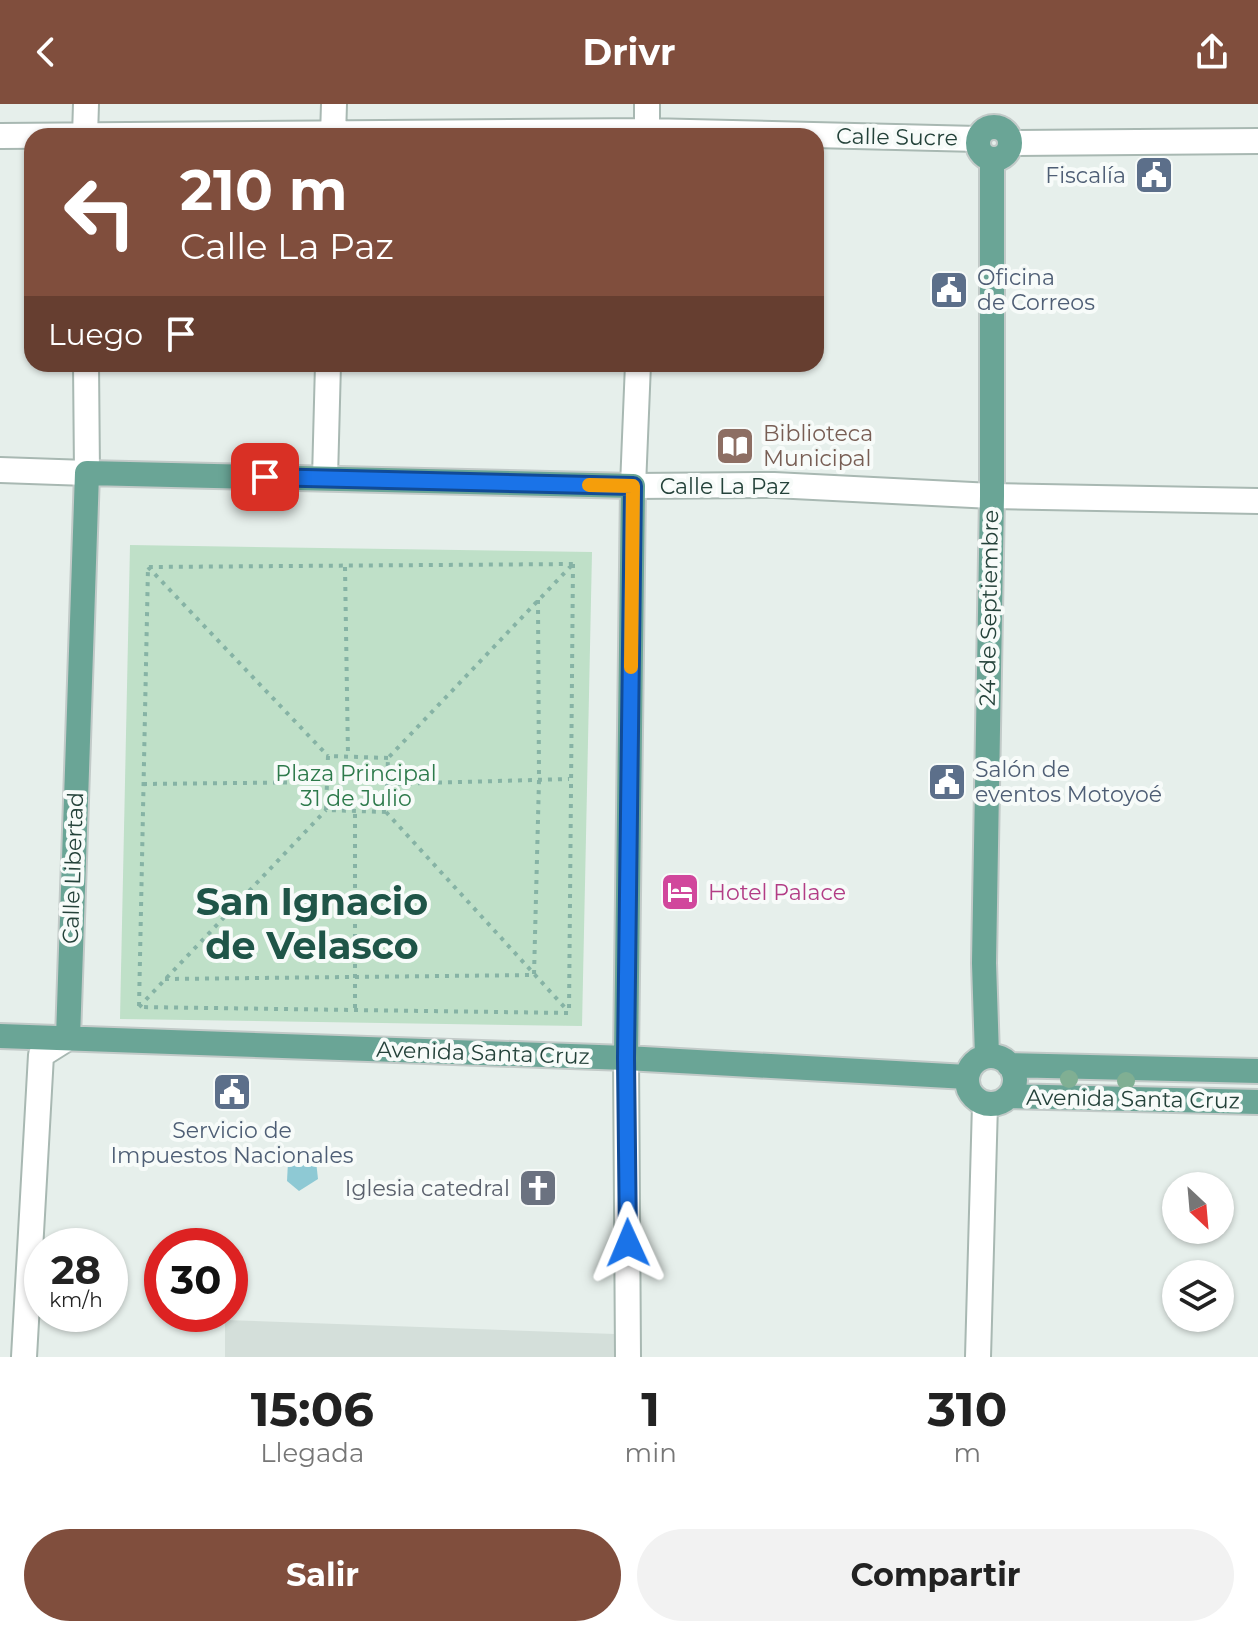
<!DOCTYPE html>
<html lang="es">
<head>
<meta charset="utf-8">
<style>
  :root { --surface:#fff; --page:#f2f2f2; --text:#222; --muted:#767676; --accent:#804e3d }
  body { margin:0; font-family:Montserrat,sans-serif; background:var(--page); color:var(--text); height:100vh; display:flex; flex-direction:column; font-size:30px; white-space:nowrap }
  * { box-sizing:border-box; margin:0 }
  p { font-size:26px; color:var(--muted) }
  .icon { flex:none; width:44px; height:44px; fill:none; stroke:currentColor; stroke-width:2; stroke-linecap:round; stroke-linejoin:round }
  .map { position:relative; height:1253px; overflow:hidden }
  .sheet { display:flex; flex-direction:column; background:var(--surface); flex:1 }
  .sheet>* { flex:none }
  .banner { position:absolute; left:24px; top:24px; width:800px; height:244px; border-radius:24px; box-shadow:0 2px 6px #0004; background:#804e3d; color:#fff; overflow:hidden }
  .needle { width:52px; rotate:154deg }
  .buttons { position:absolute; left:1162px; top:1068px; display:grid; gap:16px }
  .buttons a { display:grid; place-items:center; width:72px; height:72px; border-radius:50%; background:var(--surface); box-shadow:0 2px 6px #0004; font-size:40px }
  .speed { position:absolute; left:24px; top:1124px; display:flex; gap:16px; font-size:40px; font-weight:700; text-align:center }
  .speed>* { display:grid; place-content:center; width:104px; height:104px; border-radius:50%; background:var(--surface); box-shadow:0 2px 6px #0004; line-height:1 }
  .speed small { font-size:20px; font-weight:400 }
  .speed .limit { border:12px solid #d22; background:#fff; color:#111 }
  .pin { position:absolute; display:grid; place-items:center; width:68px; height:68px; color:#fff; margin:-34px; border-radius:16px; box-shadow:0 4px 12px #0006 }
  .me { position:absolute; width:88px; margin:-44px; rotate:359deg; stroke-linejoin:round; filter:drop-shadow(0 0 6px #0008) }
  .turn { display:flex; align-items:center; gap:28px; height:168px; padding:0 24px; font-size:36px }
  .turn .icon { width:104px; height:104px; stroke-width:2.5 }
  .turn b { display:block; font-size:56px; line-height:68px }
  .then { display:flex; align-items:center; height:76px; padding:0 24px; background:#0003; gap:16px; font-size:30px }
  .eta { display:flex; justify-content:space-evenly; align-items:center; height:136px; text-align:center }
  .eta b { font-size:48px; font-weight:700; line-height:56px }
  .button { display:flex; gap:16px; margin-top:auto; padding:16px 24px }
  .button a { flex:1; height:92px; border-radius:48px; background:var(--accent); color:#fff; font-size:32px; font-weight:700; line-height:92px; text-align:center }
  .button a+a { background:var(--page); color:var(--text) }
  header { display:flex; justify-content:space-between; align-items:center; height:104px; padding:0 24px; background:var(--accent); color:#fff; font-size:36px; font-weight:700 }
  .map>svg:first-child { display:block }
</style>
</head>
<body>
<header><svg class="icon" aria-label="back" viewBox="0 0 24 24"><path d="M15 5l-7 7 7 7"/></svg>Drivr<svg class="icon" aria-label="share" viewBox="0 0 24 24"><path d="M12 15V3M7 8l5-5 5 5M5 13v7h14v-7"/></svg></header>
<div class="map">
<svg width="1258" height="1253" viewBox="0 0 1258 1253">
  <rect width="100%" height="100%" fill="#e6efeb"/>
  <path fill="#d4dfda" d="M225 1216 615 1230 614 1253H225Z"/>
  <path fill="#bfe0c8" d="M130 441 592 448 582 922 120 915Z"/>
  <path fill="#8ec9d4" d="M303 1050 316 1057 318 1075 299 1087 287 1077 288 1058Z"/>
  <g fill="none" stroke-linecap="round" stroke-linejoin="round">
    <defs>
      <path id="minor" d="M647 0V32
        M0 32 647 27 978 35
        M85 32 86 0
        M333 32 334 0
        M1010 39 1258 37
        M638 260 633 382 774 381 992 392 1258 397
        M0 366 87 369 86 260
        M325 374 328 260
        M626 954 628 1253
        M24 1253 41 951 68 934
        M978 1253 985 1000"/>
      <path id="major" d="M978 39a16 16 0 1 1 32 0a16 16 0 1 1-32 0Z
        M0 932 626 954 967 973
        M68 934 87 369 633 382 626 954
        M967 976a24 24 0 1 1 48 0a24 24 0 1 1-48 0Z
        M987 952 984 859 992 392V56
        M1009 961 1258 967
        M1009 992 1258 998"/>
    </defs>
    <use href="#minor" stroke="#a8b8b2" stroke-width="28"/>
    <use href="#major" stroke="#c2cac8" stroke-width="28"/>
    <path stroke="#86b3a5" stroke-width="4" stroke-dasharray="4 6" stroke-linecap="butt" d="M573 460 569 909 139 903 148 463Z
      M148 463 328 652
      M345 463 348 652
      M388 654 328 652 326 706 386 708 388 654 571 462
      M143 680 328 678
      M388 680 569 675
      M386 708 568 907
      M165 875 534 871 539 676 538 496
      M139 903 326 706
      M355 904V707"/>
    <use href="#minor" stroke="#fff" stroke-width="24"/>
    <use href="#major" stroke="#6aa596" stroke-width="24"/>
  </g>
  <g fill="#80af93">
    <circle cx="1069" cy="975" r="9"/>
    <circle cx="1126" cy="977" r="9"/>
  </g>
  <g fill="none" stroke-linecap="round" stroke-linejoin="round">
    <defs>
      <path id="route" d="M265 373 633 382 626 954 628 1139"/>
    </defs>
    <use href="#route" stroke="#114b97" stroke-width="20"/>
    <use href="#route" stroke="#1a73e8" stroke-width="14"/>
    <path stroke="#f59e0b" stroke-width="14" d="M589 381 633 382 631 563"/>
  </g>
  <defs>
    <symbol id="civic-square" viewBox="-11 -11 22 22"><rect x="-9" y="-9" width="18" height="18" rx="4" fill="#5c6f8a" stroke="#f7fbf9"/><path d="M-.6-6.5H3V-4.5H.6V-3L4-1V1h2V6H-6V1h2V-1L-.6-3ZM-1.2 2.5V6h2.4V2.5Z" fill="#fff"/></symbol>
    <symbol id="library-square" viewBox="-11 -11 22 22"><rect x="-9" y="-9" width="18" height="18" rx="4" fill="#8d6e63" stroke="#f7fbf9"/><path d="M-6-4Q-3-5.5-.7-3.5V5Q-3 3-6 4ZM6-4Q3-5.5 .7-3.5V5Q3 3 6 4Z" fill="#fff"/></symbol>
    <symbol id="hotel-square" viewBox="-11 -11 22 22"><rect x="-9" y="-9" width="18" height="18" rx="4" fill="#d1479c" stroke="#f7fbf9"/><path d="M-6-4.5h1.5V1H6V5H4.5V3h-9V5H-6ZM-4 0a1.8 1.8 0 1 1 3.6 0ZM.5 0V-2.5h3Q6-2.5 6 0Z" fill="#fff"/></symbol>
    <symbol id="church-square" viewBox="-11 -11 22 22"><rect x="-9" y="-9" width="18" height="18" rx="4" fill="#6b7280" stroke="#f7fbf9"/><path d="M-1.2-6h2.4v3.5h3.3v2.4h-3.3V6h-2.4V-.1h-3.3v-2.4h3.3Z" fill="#fff"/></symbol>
  </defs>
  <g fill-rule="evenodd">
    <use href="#civic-square" x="1132" y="49" width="44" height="44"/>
    <use href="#civic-square" x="927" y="164" width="44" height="44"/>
    <use href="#library-square" x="713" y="320" width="44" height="44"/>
    <use href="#civic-square" x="925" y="656" width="44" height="44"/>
    <use href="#hotel-square" x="658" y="766" width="44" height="44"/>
    <use href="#civic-square" x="210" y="966" width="44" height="44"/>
    <use href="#church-square" x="516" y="1062" width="44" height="44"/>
  </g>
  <g text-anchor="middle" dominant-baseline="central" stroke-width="8" stroke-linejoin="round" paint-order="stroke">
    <g font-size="22" fill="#24423a" stroke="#f7fbf9">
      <text transform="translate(897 33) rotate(1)">Calle Sucre</text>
      <text x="725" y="382">Calle La Paz</text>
      <text transform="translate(989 504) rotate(-89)">24 de Septiembre</text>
      <text transform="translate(73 764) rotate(-88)">Calle Libertad</text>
      <text transform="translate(483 949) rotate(2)">Avenida Santa Cruz</text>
      <text transform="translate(1133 995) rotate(1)">Avenida Santa Cruz</text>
    </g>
    <g font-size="22" fill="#4e5e75" stroke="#f7fbf9" text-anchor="start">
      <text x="1126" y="71" text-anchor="end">Fiscalía</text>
      <text x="977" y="173">Oficina<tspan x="977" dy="25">de Correos</tspan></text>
      <text x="975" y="665">Salón de<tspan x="975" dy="25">eventos Motoyoé</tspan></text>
      <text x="232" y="1026" text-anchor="middle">Servicio de<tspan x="232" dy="25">Impuestos Nacionales</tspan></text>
    </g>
    <g font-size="22" fill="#785e54" stroke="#f7fbf9" text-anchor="start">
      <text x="763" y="329">Biblioteca<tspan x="763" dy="25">Municipal</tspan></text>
    </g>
    <g font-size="22" fill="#2d7a4b" stroke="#f7fbf9">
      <text x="356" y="669">Plaza Principal<tspan x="356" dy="25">31 de Julio</tspan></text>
    </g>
    <g font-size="22" fill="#b23c85" stroke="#f7fbf9" text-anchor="start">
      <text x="708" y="788">Hotel Palace</text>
    </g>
    <g font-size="22" fill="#5b616d" stroke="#f7fbf9" text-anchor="end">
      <text x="510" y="1084">Iglesia catedral</text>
    </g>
    <g font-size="38" font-weight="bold" fill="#1f5548" stroke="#f7fbf9">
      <text x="312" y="797">San Ignacio<tspan x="312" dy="44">de Velasco</tspan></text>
    </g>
  </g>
</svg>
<div class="buttons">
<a><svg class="needle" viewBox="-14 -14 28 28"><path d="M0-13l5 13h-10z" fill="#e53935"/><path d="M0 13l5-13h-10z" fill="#767676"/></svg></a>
<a><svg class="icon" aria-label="layers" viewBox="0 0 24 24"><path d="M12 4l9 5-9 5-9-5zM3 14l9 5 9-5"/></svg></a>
</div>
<div class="speed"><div>28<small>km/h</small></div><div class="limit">30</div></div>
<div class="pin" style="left:265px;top:373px;background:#d93025"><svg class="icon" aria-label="arrive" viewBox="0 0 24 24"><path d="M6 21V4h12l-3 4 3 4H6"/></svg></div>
<svg class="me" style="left:628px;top:1139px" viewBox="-20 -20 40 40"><path d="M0-17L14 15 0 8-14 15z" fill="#1a73e8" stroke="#fff" stroke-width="4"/></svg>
<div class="banner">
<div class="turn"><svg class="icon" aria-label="left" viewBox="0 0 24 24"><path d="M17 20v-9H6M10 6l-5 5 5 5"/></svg><div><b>210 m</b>Calle La Paz</div></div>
<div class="then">Luego<svg class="icon" aria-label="arrive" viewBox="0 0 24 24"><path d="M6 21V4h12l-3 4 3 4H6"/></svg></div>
</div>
</div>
<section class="sheet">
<div class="eta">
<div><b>15:06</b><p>Llegada</p></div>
<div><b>1</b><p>min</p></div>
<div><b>310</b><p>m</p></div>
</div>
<div class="button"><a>Salir</a><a>Compartir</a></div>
</section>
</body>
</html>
